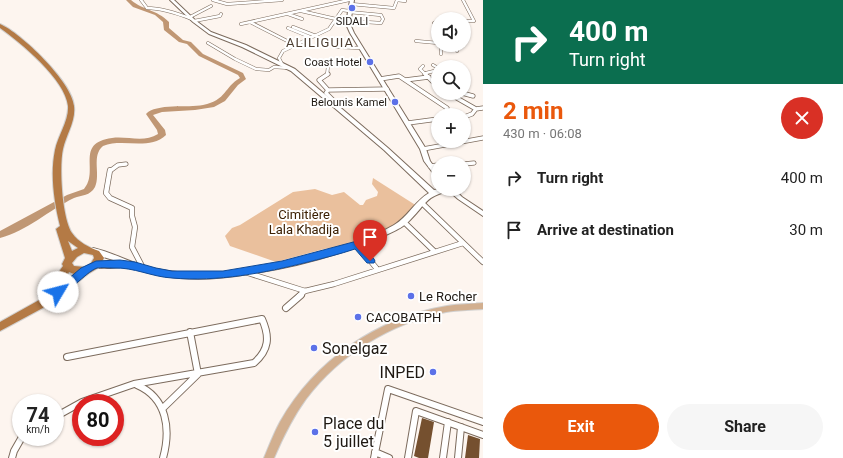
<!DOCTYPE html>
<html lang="en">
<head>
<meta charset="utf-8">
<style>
  :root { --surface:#fff; --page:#f6f6f6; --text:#222; --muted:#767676; --accent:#ea580c }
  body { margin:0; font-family:Roboto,sans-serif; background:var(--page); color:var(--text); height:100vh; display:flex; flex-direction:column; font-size:15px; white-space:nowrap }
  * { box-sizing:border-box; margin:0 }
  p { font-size:13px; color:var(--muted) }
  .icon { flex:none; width:22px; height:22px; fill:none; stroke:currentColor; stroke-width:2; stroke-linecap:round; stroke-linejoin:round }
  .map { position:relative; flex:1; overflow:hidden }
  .details { display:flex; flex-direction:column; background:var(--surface); width:360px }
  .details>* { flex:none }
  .banner { background:#0b6e4f; color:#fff; overflow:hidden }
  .fabs { position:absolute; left:431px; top:12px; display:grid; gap:8px }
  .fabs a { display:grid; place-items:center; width:40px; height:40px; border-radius:50%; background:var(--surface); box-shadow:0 1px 3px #0004; font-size:20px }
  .speed { position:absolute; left:12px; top:394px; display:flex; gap:8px; font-size:20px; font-weight:700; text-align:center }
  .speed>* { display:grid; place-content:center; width:52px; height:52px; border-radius:50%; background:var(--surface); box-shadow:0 1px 3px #0004; line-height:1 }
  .speed small { font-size:10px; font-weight:400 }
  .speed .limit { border:6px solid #d22; background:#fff; color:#111 }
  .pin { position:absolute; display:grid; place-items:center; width:34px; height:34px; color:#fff; margin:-41px -17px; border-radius:50% 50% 50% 0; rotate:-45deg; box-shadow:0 0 4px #0007 }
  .pin .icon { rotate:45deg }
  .me { position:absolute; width:44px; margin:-22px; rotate:53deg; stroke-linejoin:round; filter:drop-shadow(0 0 3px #0008) }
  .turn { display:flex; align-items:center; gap:14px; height:84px; padding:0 20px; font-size:18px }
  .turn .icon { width:52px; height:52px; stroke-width:2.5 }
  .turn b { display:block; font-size:28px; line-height:34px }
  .round { display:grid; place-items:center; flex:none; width:42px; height:42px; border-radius:21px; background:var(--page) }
  .headline { display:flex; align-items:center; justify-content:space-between; height:68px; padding:0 20px }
  h1 { font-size:24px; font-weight:700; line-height:30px; color:var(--accent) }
  .button { display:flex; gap:8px; margin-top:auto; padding:8px 20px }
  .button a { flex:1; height:46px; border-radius:24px; background:var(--accent); color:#fff; font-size:16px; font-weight:700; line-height:46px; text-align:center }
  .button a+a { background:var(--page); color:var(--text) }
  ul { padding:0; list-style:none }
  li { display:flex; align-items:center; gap:12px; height:52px; padding:0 20px }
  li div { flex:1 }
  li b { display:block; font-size:15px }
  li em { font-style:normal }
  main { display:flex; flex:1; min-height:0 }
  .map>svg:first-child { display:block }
</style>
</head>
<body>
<main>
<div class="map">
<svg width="483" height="458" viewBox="0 0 483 458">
  <rect width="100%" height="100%" fill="#fdf5ef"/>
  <path fill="#eac09d" d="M373 178 417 206 398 224 349 245 324 249 276 262 230 246 225 236 232 228 240 225 293 192 315 189 332 195 344 192 360 205H363L366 200 377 196 378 192 372 184Z"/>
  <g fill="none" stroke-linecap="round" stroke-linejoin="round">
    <path fill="#c09774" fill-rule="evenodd" d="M126 0H131C144 11 156 9 169 22V28L183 40 191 42 203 54 243 73 246 79 238 85 225 101 214 107 195 110 162 112 153 115 165 130 166 135C149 151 123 138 103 146 91 156 101 174 95 187 90 196 82 195 74 198 49 210 27 231 0 238V231L67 195 84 189C100 171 74 143 112 138 128 136 144 143 158 134L157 130 146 114C156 103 188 108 203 105 227 100 224 87 240 78L238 75 199 56 187 44 179 42 164 30 163 22 155 15 133 7Z"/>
  </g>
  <path fill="#75502f" d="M422 418 434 422 428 458H419L414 456Z
    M468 435 480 439 479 458H465Z"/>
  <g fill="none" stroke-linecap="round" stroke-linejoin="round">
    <defs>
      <path id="street-far3" d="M141 0 147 8C161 8 179 14 192 19
        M213 0 227 4 282 0
        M397 0 405 1
        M463 0 474 21H464
        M351 4 394 8 397 0
        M301 11 336 19
        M349 12 381 15 383 19 381 23 349 21
        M288 14 302 19
        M190 17 211 6
        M194 21 220 16 221 14
        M438 21 434 23 438 28
        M250 22 295 45
        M464 22 467 28V37L464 38
        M241 24 349 0
        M293 27 316 36
        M288 28 310 37
        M416 41 438 43
        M208 43 235 59 256 69 269 70 274 67 289 68
        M441 45V54
        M455 45 457 51
        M336 47 361 48
        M282 64 279 58 283 51 329 29 342 10 349 11
        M433 65 438 68
        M423 66 420 69 426 75
        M426 73 438 70
        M327 75 328 66"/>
      <path id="street-far2" d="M328 74 319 80 328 90
        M425 74 438 87
        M380 79 399 76 447 108
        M405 80 429 77
        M448 93 476 109 483 108
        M462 93 473 96
        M334 105 333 100 326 93 328 90 387 89
        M464 117 472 114 476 109
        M408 123 438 119
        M423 149 483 138
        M464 164 474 163
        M430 166 438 165
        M110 171 118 165 126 164"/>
      <path id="street-far1" d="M110 170 106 193 110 198 132 208V216L135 227 132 247 143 268
        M422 203 483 262
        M404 222 434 251
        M357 244 377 269
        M245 272 305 291 334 284 463 243
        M299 296 305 291"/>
      <path id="street" d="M286 308 301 295
        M137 385C167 398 171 429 163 458
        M162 409 198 374 190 332
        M55 417 82 402 134 384 254 363C269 350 270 337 262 319L67 357
        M375 452 389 458
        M12 458 14 451 22 437
        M374 458 388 389 483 422
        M408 458 416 411 483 435
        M443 458 448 422
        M458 458 461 427"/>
      <path id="secondary" d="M170 0H174L195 20 211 32 246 45 295 69 388 148 434 190 440 189H454L462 197 483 211V216L458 199 449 191C426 196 426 204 411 219 405 226 397 230 388 234 344 254 297 267 249 274 226 278 203 280 180 278 169 277 157 275 147 272 142 271 137 268 132 267 120 266 106 270 93 267L92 265 93 263 96 262H120L90 253 89 251 93 248C115 253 134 265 156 269 223 283 335 258 394 225 408 217 415 201 429 193L384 150 291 71 242 47 209 34 193 22Z
        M350 0H354L350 24 354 33 426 149 430 161 438 172V178L436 177 424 161 420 149 350 33 346 24Z"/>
      <path id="primary" d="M483 303V309C471 310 458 310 446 312 391 323 340 354 306 399 293 417 283 437 274 458H264C269 446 274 433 280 422 315 360 377 318 447 306 459 304 471 304 483 303Z"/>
      <path id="highway" d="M0 24C21 33 72 82 74 106 76 121 66 135 63 149 59 167 62 218 72 233 78 242 90 248 99 251L104 258 98 268 88 274 52 303 0 331V322L41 299 38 296 51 283 63 266 62 264 65 258 56 229 60 226C54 202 50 174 55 150 58 135 69 121 68 106 65 79 21 43 0 28ZM68 241 78 248 72 251ZM84 253 93 255 94 258 91 263 85 267 74 266 72 263 77 257ZM69 272 74 274 62 284Z"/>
    </defs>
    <use href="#street-far3" stroke="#7c6b5d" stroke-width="3.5"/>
    <use href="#street-far2" stroke="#7c6b5d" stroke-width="5"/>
    <use href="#street-far1" stroke="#7c6b5d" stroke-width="6"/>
    <use href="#street" stroke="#7c6b5d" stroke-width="8"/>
    <use href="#secondary" stroke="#7c6b5d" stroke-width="2"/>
    <use href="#primary" stroke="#d2d1d0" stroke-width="2"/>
    <use href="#highway" stroke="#d2d1d0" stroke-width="2"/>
    <use href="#street-far3" stroke="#fff" stroke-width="2.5"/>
    <use href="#street-far2" stroke="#fff" stroke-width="3.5"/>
    <use href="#street-far1" stroke="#fff" stroke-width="4.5"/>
    <use href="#street" stroke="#fff" stroke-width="6"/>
    <use href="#secondary" fill="#fff" fill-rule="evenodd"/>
    <use href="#primary" fill="#d2af8f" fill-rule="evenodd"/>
    <use href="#highway" fill="#b47a45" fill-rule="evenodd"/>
  </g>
  <path fill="#1a73e8" stroke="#114b97" d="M357 241 360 242 374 259 375 261 374 263H367L355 249C340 254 324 258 308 262 264 273 218 282 172 278 152 277 134 267 113 268 108 268 102 267 97 268 85 272 66 298 54 295L53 292 81 268 96 261 120 260 135 262 156 268 172 271H223L282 261Z"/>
  <g fill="#5c71e8" stroke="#fff" stroke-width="1.5">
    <circle cx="352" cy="8" r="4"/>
    <circle cx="370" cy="62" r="4"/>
    <circle cx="395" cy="102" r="4"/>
    <circle cx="411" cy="296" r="4"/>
    <circle cx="358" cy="317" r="4"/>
    <circle cx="314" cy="348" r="4"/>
    <circle cx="433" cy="372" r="4"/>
    <circle cx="315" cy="432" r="4"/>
  </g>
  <g text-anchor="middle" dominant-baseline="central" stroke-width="4" stroke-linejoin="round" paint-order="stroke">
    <g font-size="11" fill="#1f1913" stroke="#fff" text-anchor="end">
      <text x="352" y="21" text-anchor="middle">SIDALI</text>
      <text x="362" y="62">Coast Hotel</text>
      <text x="387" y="102">Belounis Kamel</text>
    </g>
    <g font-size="13" letter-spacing="1" fill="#4d3e31" stroke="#fff">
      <text x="320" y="42">ALILIGUIA</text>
    </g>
    <g font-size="13" fill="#3d2104" stroke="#fff">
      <text x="304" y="214">Cimitière<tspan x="304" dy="15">Lala Khadija</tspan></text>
    </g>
    <g font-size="13" fill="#1f1913" stroke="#fff" text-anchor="start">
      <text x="419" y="296">Le Rocher</text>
      <text x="366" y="317">CACOBATPH</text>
    </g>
    <g font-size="16" fill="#1f1913" stroke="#fff" text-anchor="start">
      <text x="322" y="348">Sonelgaz</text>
      <text x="425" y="372" text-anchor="end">INPED</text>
      <text x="323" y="423">Place du<tspan x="323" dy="18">5 juillet</tspan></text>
    </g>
  </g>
</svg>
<div class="fabs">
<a><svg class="icon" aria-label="sound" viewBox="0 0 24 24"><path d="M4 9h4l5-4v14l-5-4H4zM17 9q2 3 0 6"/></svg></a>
<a><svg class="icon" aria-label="search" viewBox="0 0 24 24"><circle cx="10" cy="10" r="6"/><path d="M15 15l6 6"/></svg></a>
<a>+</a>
<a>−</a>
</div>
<div class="speed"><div>74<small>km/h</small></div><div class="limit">80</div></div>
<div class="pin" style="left:370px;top:261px;background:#d93025"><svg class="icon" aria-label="arrive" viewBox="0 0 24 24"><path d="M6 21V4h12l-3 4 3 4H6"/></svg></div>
<svg class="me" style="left:58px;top:292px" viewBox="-20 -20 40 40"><circle r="19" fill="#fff"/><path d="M0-13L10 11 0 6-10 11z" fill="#1a73e8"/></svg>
</div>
<section class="details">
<div class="banner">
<div class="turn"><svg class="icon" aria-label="right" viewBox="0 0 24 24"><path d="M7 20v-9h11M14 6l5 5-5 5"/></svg><div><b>400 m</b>Turn right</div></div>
</div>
<div class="headline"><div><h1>2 min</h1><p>430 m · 06:08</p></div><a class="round" style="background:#d93025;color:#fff"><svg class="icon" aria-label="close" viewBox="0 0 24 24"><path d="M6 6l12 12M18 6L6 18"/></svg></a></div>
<ul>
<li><svg class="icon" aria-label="right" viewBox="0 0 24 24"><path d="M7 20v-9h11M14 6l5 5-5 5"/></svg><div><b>Turn right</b></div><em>400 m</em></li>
<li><svg class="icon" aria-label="arrive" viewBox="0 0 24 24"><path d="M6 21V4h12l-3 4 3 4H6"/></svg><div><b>Arrive at destination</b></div><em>30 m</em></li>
</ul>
<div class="button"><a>Exit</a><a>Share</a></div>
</section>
</main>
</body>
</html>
